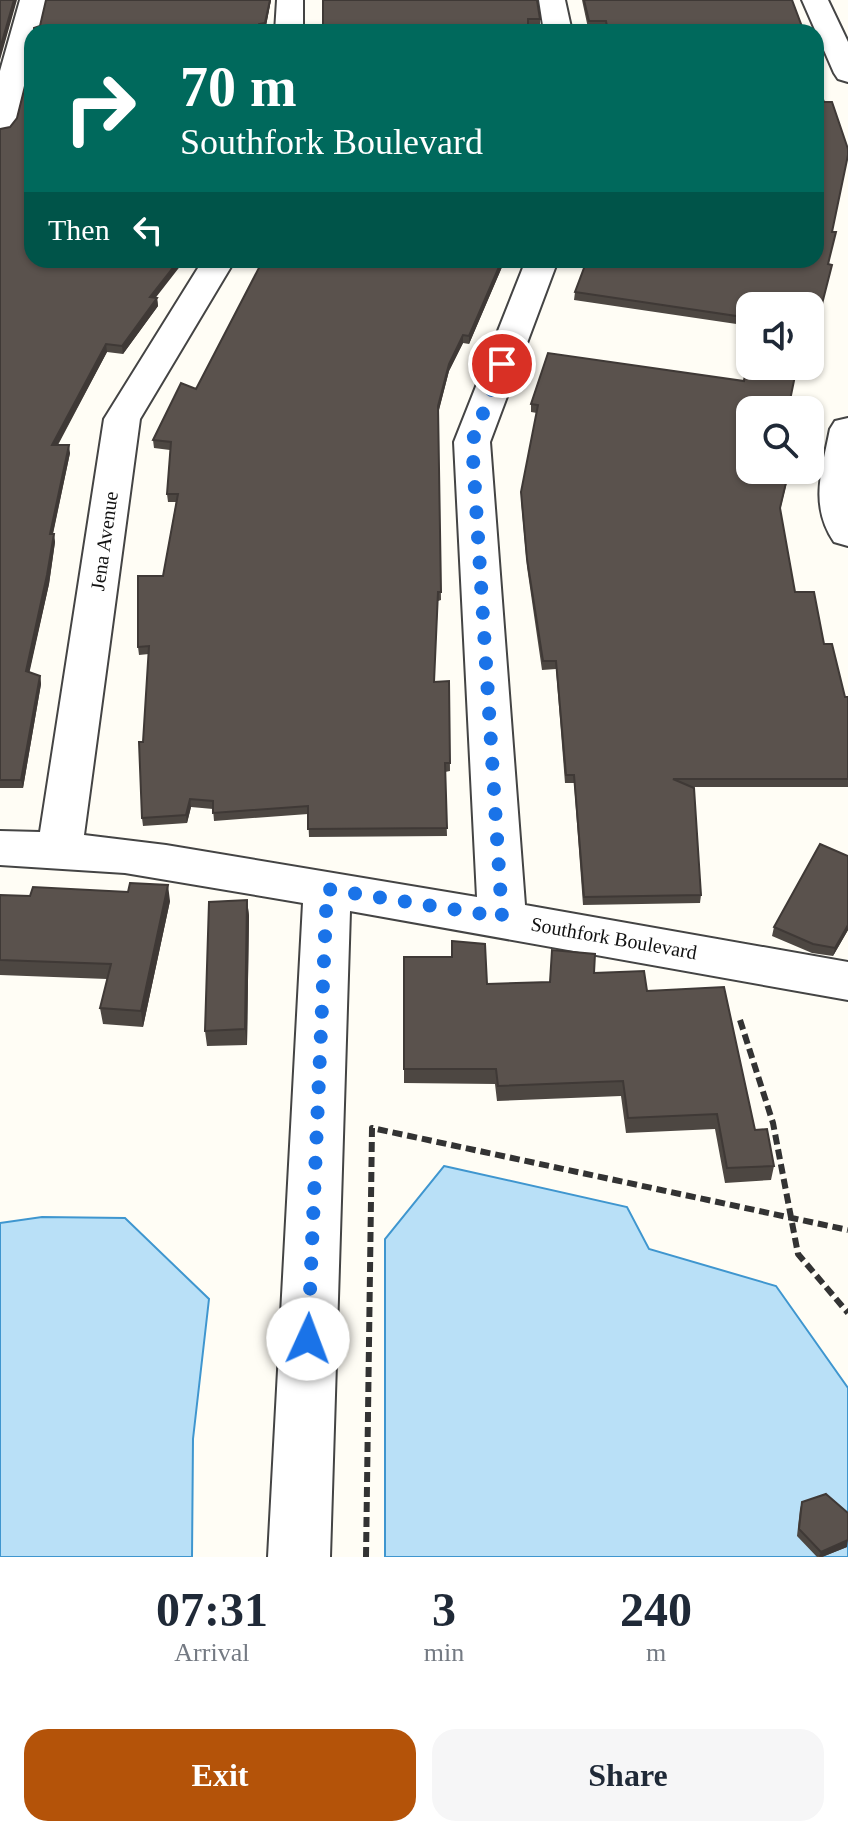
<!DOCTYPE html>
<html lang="en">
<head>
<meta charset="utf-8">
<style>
  :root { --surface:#fff; --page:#f6f6f7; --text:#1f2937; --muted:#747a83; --accent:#b45309 }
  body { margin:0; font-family:"Times New Roman",serif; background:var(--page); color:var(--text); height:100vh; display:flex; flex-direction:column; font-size:30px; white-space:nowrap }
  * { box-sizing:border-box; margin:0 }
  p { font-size:26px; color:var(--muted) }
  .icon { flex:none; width:44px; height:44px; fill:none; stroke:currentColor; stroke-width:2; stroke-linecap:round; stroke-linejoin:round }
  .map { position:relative; height:1557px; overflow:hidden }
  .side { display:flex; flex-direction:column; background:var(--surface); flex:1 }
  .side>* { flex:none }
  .hud { position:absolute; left:24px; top:24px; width:800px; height:244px; border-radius:24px; box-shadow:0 2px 6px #0004; background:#00695c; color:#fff; overflow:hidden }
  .buttons { position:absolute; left:736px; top:292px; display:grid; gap:16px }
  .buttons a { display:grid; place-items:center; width:88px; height:88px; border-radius:16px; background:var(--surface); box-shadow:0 2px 6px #0004; font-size:40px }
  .pin { position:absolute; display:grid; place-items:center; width:68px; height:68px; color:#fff; margin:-34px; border:4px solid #fff; border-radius:50%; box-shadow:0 2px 8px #0007 }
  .me { position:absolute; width:88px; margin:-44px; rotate:2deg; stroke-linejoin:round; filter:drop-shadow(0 0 6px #0008) }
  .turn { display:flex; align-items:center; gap:28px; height:168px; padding:0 24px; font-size:36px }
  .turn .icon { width:104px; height:104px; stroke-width:2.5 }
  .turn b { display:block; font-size:56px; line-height:68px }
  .then { display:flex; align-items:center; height:76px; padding:0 24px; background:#0003; gap:16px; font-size:30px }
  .eta { display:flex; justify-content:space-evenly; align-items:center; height:136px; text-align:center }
  .eta b { font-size:48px; font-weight:600; line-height:56px }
  .cta { display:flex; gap:16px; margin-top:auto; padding:16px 24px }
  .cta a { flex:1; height:92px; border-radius:24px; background:var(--accent); color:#fff; font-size:32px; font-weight:600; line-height:92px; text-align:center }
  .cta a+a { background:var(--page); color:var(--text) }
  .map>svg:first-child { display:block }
</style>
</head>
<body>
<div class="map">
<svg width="848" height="1557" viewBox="0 0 848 1557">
  <rect width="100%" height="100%" fill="#fffdf5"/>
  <path fill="#b9e0f7" stroke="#3f96cf" stroke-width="2" d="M444 1166 627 1207 649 1249 776 1286 848 1388V1557H385V1239Z
    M42 1217 125 1218 209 1299 193 1439 192 1557H0V1223Z"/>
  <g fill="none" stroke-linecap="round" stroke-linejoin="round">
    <defs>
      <path id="minor" d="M20 0H46L38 32H32V57L15 125 10 131 0 134V71Z
        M277 0H303V32H275Z
        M539 0H565L572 32H544Z
        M802 0H828L848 42V82L838 79 834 73Z
        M203 260H235L140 419 84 835 166 845 477 897 454 442 526 260H558L490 442 525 905 848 962V1000L350 911 330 1557H268L303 903 125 873 0 865V831L40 832 104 419Z
        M848 418V546L834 542C809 505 822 470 830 429L835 421Z"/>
    </defs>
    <use href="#minor" stroke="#444" stroke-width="4"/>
    <path stroke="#333" stroke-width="6" stroke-dasharray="10 5" stroke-linecap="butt" d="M740 1020 773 1123 798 1254 848 1313
      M366 1557 372 1128 848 1230"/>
    <use href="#minor" fill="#fff" fill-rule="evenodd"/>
  </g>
  <path fill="#4d4742" d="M46 0H271L265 31H259V32H34L40 26Z
    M323 0 540 19V26H528Z
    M582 0H792L804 32H606L605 28H588Z
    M0 129 157 298 158 306 123 354 107 352 58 445 70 453 53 534 55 542 49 584 29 672 40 676 41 684 23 788H0Z
    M832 232 829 264 832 265 830 272 810 354V306H750V326L574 300 575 292Z
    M505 260 469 344 463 343 449 371 438 413 441 600 438 601 434 682 449 681 450 771 445 772 447 836 309 837 308 814 214 821 213 809 191 807 187 823 143 826 142 818 143 742 149 654 139 655 138 647 163 576 176 502H168L167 494 170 450 154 448 153 440 196 389Z
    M548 353 750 470H790L780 510 795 592 824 644 845 697H848V787H691L701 895 700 903 583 905 574 783H565L556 669 542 670 527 567 521 500V492L537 413 531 412V404Z
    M848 856V930L833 956 812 953 772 936 774 927Z
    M0 895 170 901 143 1027 103 1024 100 1008 107 979 0 975Z
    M247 900 249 916 247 1045 207 1046 205 1031Z
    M452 941 487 984 550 982 594 973 647 991 755 1130 774 1166 771 1180 725 1183 715 1129 626 1133 621 1096 497 1101 495 1084 404 1083V957H451Z
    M802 1502 847 1547 822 1557H817L797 1536 800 1509Z"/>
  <path fill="#3f3936" d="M14 0H17L0 60V49Z
    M270 0H271L265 31V23Z
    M179 260H185L150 305V297Z
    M502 260H505L469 344V336Z
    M157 298 158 306 123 354 122 346Z
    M463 335V343L449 371 438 414V406L449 364Z
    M106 344 107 352 53 453 52 445Z
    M69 445 70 453 51 542 50 534Z
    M54 534 55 542 49 584 28 679 26 671Z
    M40 676 41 684 23 788 21 780Z
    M190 799 191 807 187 823 186 815Z
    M168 885 170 901 143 1027 141 1011Z
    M247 900 249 916 247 1045 245 1029Z
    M848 925V930L833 956 835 948Z
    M848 1540 847 1547 822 1557H819L821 1552Z"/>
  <path fill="#5a524d" stroke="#3f3936" stroke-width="2" d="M0 0H14L0 49Z
    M46 0H270L265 23 259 24 258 32H34V28L40 26Z
    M323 0H537L540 19H528V32H323Z
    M584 0H792L804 32H608L606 21H589Z
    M32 58V260H179L150 297 157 298 122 346 106 344 52 445H69L50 534H54L47 575 26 671 40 676 21 780H0V129L10 127 17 118Z
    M816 80 824 102H832L848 149V155L832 232H836L828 264 832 265 811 347 810 306H750V318L575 292 587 260H816Z
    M263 260H502L469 336 463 335 449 364 438 406 441 592H438L434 682 449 681 450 763H445L447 828 308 829V806L213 813V801L190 799 186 815 142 818 139 742H143L149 646 138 647V576H163L178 494H167L171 442 153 440 181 383 196 389Z
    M750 343V366H797L788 410H750V470H789L780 508 795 592H814L824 644H832L845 697H848V779H673L694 788 701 895 584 897 574 775H566L556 661H543L527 559 521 492 538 405 531 404 548 353 744 381Z
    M820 844 848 856V925L835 948 813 944 774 927Z
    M130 883 168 885 141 1011 100 1008 111 964 0 960V895L30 896 33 887 128 892Z
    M247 900 245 1029 205 1031 209 902Z
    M452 941 485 944 487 984 550 982 552 950 595 954 594 973 644 971 647 991 724 987 755 1130 767 1129 774 1166 727 1168 717 1114 628 1118 623 1081 498 1086 496 1069H404V957H452Z
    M826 1494 848 1513V1540L821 1552 799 1529 802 1502Z"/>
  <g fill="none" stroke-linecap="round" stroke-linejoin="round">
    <path stroke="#1a73e8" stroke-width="14" stroke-dasharray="0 25.2" d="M308 1339 327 889 502 917 472 442 502 364"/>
  </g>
  <g text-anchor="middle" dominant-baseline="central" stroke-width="8" stroke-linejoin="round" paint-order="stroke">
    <g font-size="20" fill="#111" stroke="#fff">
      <text transform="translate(104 541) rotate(-82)">Jena Avenue</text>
      <text transform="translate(614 938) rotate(10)">Southfork Boulevard</text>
    </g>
  </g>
</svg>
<div class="buttons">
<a><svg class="icon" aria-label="sound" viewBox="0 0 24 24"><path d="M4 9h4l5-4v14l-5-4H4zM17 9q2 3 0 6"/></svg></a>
<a><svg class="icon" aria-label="search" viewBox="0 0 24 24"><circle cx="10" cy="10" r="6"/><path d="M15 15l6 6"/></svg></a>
</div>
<div class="pin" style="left:502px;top:364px;background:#d93025"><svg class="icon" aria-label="arrive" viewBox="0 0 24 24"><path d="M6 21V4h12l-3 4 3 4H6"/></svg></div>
<svg class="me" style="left:308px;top:1339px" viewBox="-20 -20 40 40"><circle r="19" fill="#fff"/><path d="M0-13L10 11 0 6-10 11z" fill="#1a73e8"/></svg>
<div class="hud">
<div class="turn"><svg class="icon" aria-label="right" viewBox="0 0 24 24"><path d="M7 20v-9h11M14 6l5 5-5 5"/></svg><div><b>70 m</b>Southfork Boulevard</div></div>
<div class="then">Then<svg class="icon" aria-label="left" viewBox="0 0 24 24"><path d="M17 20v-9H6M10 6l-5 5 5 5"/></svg></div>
</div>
</div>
<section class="side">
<div class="eta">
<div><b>07:31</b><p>Arrival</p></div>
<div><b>3</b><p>min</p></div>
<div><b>240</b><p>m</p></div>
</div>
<div class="cta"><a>Exit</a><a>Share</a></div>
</section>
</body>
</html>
